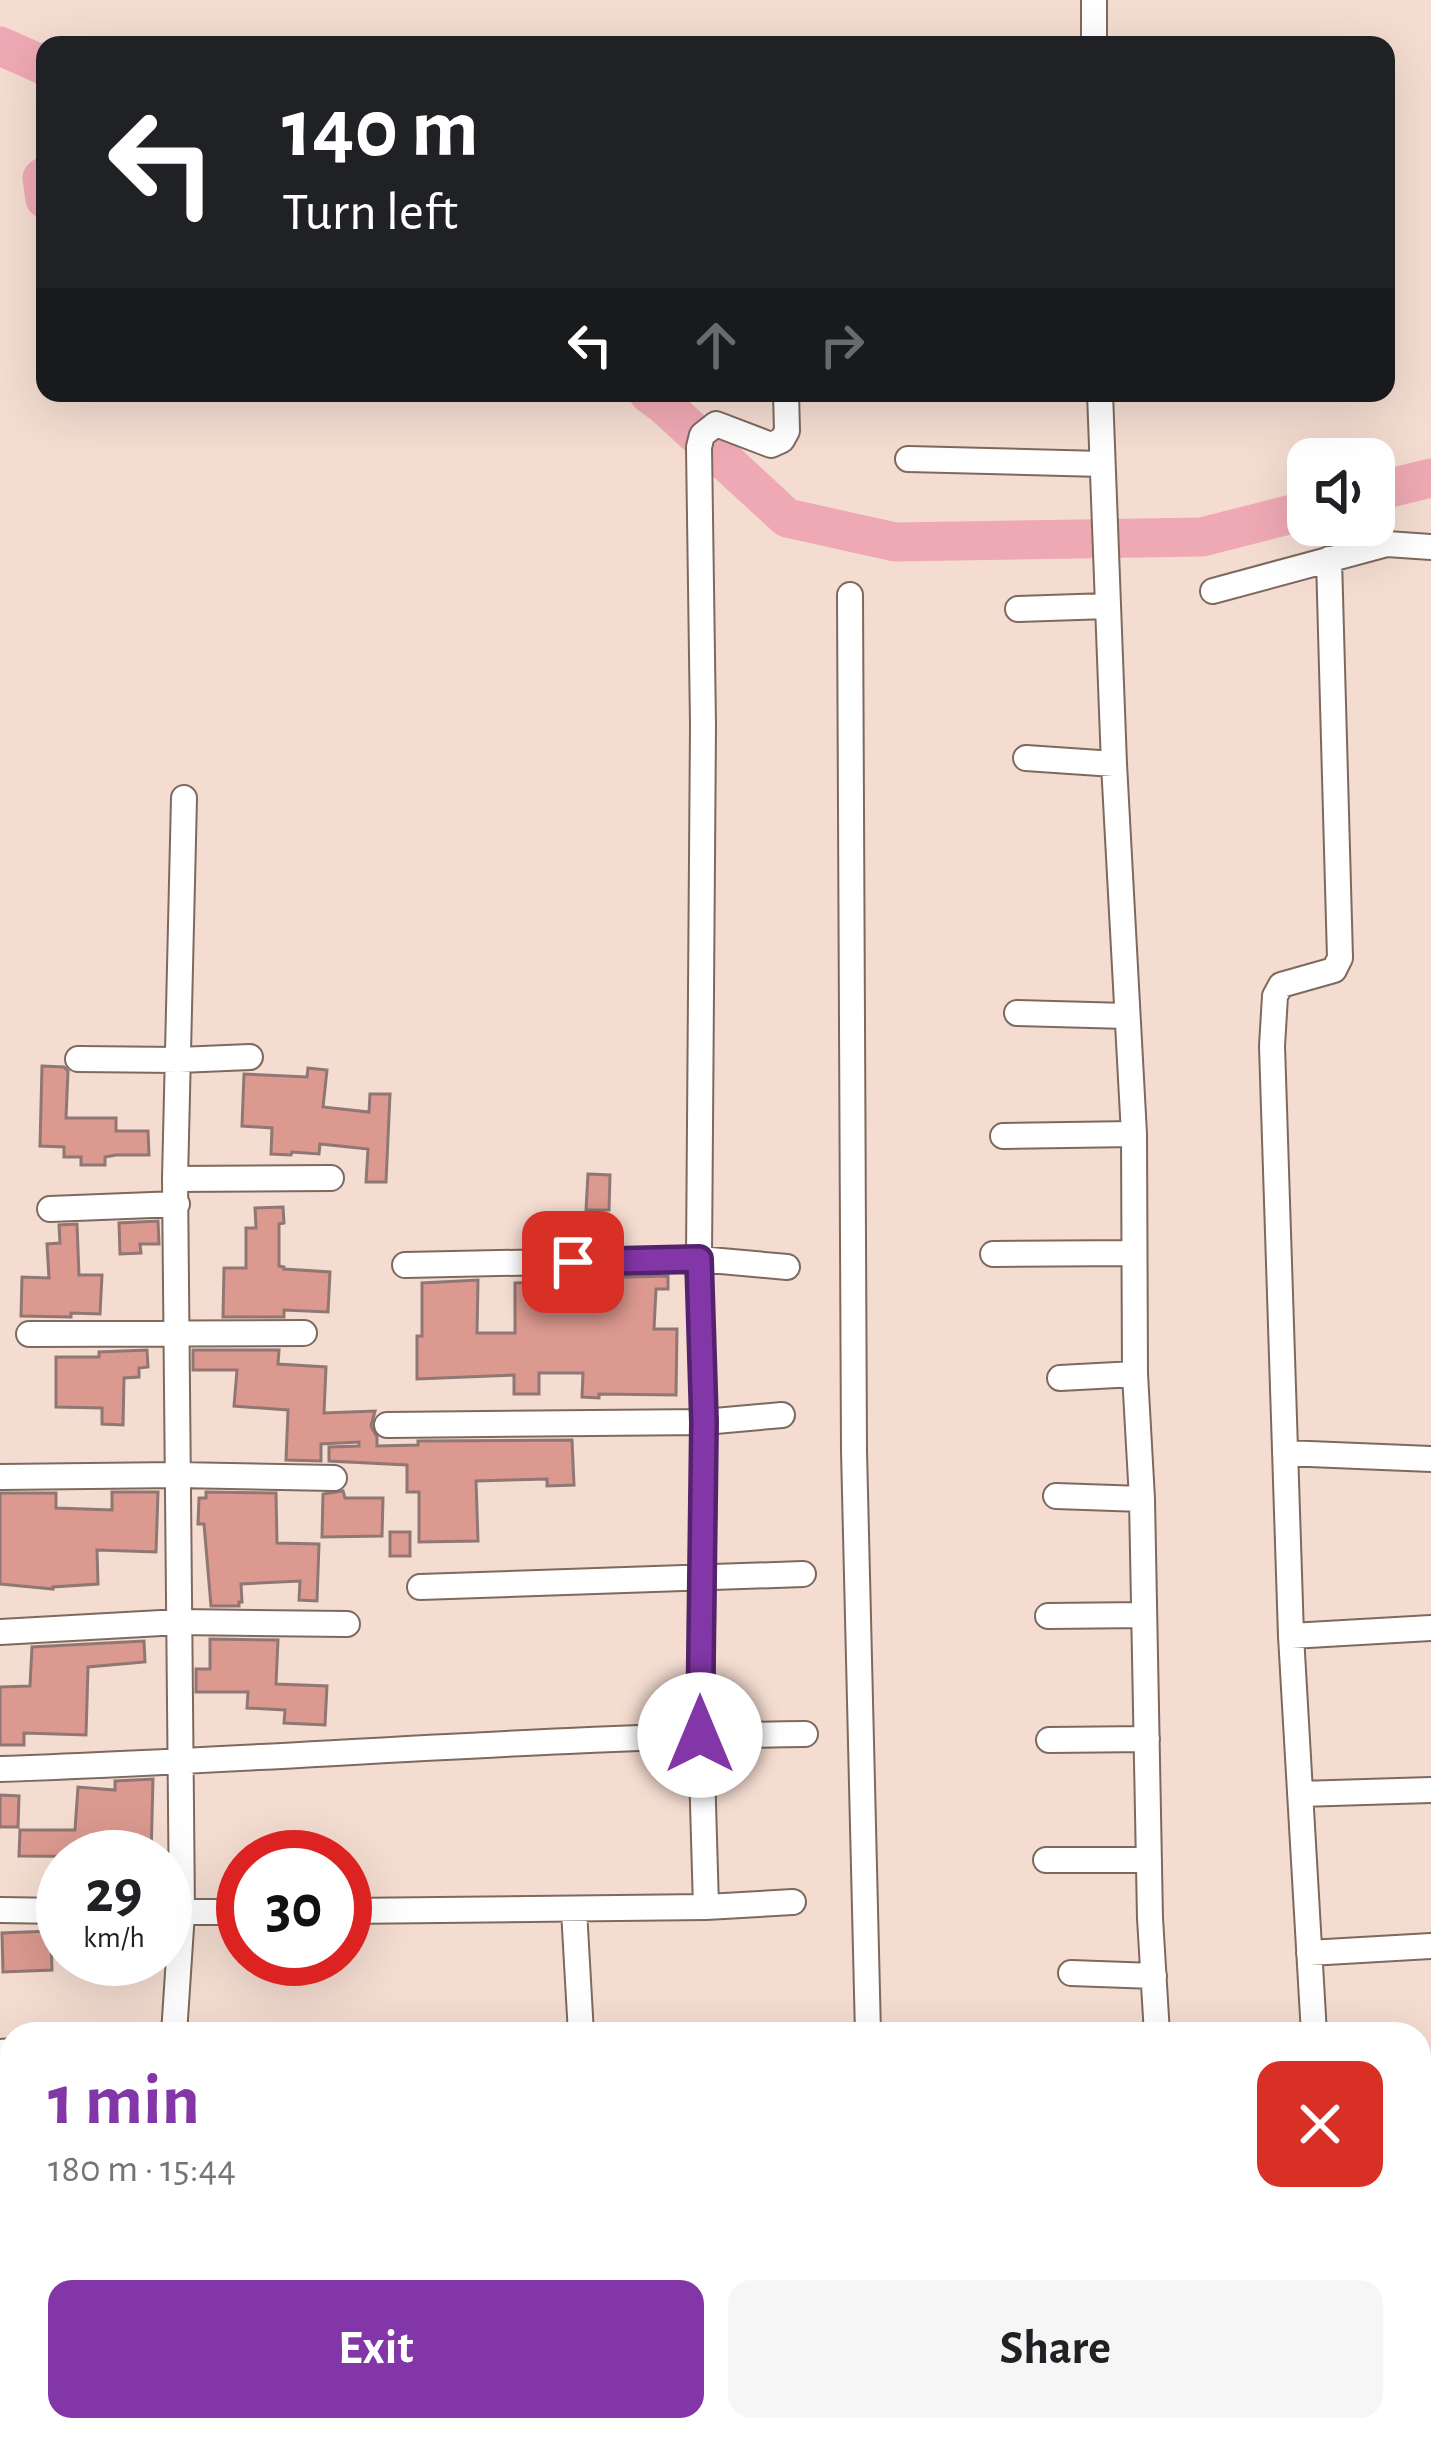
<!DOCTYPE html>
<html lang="en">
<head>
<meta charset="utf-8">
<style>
  :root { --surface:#fff; --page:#f6f6f6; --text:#202124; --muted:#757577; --accent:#8336a7 }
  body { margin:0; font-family:"Alegreya Sans",sans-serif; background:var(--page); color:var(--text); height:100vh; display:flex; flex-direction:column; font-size:45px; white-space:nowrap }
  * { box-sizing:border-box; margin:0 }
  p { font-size:39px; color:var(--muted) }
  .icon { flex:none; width:66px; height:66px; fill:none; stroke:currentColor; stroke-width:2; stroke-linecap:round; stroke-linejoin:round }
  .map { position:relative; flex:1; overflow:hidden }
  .panel { position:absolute; left:0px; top:2022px; width:1431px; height:420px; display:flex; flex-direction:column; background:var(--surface); border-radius:36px 36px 0 0; box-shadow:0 12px 48px #0002 }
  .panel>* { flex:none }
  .hud { position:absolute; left:36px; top:36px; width:1359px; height:366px; border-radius:24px; box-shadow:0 12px 48px #0002; background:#202124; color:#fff; overflow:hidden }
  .buttons { position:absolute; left:1287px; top:438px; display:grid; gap:24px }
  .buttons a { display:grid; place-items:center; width:108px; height:108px; border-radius:24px; background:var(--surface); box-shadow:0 12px 48px #0002; font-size:60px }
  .speed { position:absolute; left:36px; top:1830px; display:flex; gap:24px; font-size:60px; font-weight:700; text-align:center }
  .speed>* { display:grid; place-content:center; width:156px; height:156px; border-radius:50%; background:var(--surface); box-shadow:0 12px 48px #0002; line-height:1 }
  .speed small { font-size:30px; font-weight:400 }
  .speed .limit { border:18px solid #d22; background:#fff; color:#111 }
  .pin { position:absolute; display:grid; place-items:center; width:102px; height:102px; color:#fff; margin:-51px; border-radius:24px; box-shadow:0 6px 18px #0006 }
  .me { position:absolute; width:132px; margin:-66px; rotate:0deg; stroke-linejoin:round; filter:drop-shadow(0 0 9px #0008) }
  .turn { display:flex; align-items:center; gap:42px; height:252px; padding:0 48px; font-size:54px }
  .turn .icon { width:156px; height:156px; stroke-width:2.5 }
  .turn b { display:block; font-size:84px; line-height:102px }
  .lanes { display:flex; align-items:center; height:114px; padding:0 48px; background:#0003; justify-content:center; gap:60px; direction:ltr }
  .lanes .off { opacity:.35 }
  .round { display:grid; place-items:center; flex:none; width:126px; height:126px; border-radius:24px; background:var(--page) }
  .summary { display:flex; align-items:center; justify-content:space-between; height:204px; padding:0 48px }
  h1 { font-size:72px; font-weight:700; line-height:90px; color:var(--accent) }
  .primary-button { display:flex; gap:24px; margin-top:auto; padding:24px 48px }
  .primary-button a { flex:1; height:138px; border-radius:24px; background:var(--accent); color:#fff; font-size:48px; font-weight:700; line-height:138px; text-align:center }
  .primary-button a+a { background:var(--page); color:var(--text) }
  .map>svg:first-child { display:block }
</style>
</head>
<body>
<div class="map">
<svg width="1431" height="2442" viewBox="0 0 1431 2442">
  <rect width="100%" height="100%" fill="#f4dcd0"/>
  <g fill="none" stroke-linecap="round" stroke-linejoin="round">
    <path stroke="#efa9b4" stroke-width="39" d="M0 46 45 66
      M45 176 42 178 45 199
      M648 393 663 404 787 518 895 542 1202 537 1308 510
      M1374 492 1431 478"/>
  </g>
  <path fill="#dc998f" stroke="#907773" stroke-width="3" d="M42 1066 64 1067 68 1071 66 1118H116V1131H148L149 1155H116L105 1157V1165H81V1157H64V1147L40 1146Z
    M308 1068 327 1070 323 1107 369 1112 370 1094H390L386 1182H366L368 1149 320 1144 319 1154 292 1152 291 1155 271 1154 272 1128 242 1126 244 1074 307 1077Z
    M588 1174 610 1175 609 1210H586Z
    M283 1207 284 1223 279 1224V1266L284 1267V1269L330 1272 328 1312 284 1310V1317H223L224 1268H246V1228H256L255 1208Z
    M158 1221 159 1244H140L141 1253 120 1254 119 1223Z
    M77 1224 79 1275H102L100 1314 71 1313V1317L21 1316 22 1277 49 1278 47 1244 60 1243 59 1225Z
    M668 1276V1289H656L654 1329H677L676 1395 599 1394V1398L582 1397 583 1373H539V1394H514V1375L417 1379V1336H422V1283L478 1280 477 1333H515V1283L547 1282V1295L587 1294 588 1278Z
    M147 1350 148 1367 139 1368V1377L124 1378 123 1425 102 1424V1408L56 1407V1357H99V1352Z
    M193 1350H279L278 1364 326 1367 324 1413 375 1411 371 1426 377 1437V1446L418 1445V1441L572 1440 574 1485 547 1486V1479L476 1481 478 1541 419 1542V1492H407V1465L329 1461V1447L359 1446V1442L321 1444V1461L286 1460 288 1410 234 1406 237 1370H193Z
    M343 1491 345 1498H383L382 1536 322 1537 323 1494Z
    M112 1492H158L156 1552 97 1550 98 1584 53 1587V1589L0 1584V1493H56V1508L112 1510Z
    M206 1492 276 1493 277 1543 319 1544 317 1601 299 1600 300 1581 241 1584 242 1602H239V1606H211L204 1524H198L199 1498H206Z
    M390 1532H410V1556H390Z
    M210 1639 278 1640 276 1684 327 1686 325 1725 284 1723 285 1710 247 1708 248 1692H196V1669H210Z
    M144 1641 145 1662 88 1667 86 1735 24 1733V1745H0V1687L30 1686 32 1647Z
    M153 1779 151 1857 19 1856 20 1830H75L78 1787 115 1790V1781Z
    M0 1795 19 1796 18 1827H0Z
    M51 1931 52 1970 3 1972 2 1933Z"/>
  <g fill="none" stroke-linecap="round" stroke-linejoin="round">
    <defs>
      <path id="lane" d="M567 2430 568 2442
        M1000 2430V2442"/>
      <path id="street" d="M1094 0V45
        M1100 393 1114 764 1134 1134 1135 1374 1142 1499 1150 1918 1157 2034
        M908 459 1102 464
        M1213 591 1387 544 1431 547
        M850 595 854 1451 868 2034
        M1018 609 1108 606
        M1026 758 1114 764
        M1017 1013 1127 1016
        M78 1059 179 1060 250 1057
        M1003 1136 1134 1134
        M175 1179 331 1178
        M50 1209 177 1204
        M993 1254 1134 1253
        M405 1265 699 1259 787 1267
        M29 1334 304 1333
        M1060 1378 1135 1374
        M387 1425 704 1422 782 1415
        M1285 1453 1431 1459
        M1 1477 177 1475 334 1478
        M1056 1496 1142 1499
        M420 1587 803 1574
        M1048 1616 1144 1615
        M0 1632 179 1622 347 1624
        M1291 1636 1431 1628
        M1049 1740 1147 1739
        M0 1769C268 1760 537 1737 805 1734
        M1300 1794 1431 1790
        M1046 1860H1149
        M706 1907 701 1735 704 1422 699 1259 703 725 699 447 702 435 716 424 771 445 782 440 787 431 786 393
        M0 1910 63 1911
        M574 1910 581 2034
        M345 1911 706 1907 793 1902
        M165 1912H243
        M1309 1953 1431 1946
        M1071 1973 1154 1976
        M174 2034 182 1912 175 1179 184 798
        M1314 2034 1291 1636 1272 1046 1275 996 1281 985 1334 970 1340 958 1329 559
        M0 2052 12 2051
        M1419 2108 1431 2107
        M0 2199H12
        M1419 2248 1431 2244
        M603 2430V2442
        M877 2430 878 2442
        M181 2438V2430"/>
      <path id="secondary" d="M1419 2383 1431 2379
        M1173 2442 1227 2430
        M1384 2442 1431 2427"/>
    </defs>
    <use href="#lane" stroke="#7e695e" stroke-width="16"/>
    <use href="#street" stroke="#7e695e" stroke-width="28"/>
    <use href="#secondary" stroke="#7e695e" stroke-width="40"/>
    <use href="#lane" stroke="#fff" stroke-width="12"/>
    <use href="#street" stroke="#fff" stroke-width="24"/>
    <use href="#secondary" stroke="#f2dfca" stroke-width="36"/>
  </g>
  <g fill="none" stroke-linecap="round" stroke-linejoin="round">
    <defs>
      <path id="route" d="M573 1262 699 1259 704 1422 700 1735"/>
    </defs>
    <use href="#route" stroke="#55236d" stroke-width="30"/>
    <use href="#route" stroke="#8336a7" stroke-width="21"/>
  </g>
</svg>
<div class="buttons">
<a><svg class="icon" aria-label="sound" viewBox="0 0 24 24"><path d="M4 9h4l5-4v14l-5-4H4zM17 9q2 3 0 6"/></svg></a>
</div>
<div class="speed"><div>29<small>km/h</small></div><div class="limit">30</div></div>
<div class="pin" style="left:573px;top:1262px;background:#d93025"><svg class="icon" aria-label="arrive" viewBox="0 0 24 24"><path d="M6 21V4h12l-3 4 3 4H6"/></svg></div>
<svg class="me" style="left:700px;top:1735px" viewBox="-20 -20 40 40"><circle r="19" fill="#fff"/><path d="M0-13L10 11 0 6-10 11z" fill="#8336a7"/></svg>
<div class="hud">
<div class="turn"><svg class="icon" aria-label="left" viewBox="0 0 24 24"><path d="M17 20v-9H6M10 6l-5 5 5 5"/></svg><div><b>140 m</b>Turn left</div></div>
<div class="lanes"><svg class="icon" aria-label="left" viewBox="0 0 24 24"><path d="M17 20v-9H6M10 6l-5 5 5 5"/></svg><svg class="icon off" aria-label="ahead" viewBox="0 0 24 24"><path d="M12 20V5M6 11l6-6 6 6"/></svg><svg class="icon off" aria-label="right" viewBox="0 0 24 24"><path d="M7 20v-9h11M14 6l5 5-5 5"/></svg></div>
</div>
<section class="panel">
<div class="summary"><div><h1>1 min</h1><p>180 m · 15:44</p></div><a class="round" style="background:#d93025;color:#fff"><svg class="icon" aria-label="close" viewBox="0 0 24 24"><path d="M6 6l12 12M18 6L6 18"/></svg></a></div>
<div class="primary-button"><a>Exit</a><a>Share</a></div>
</section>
</div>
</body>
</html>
